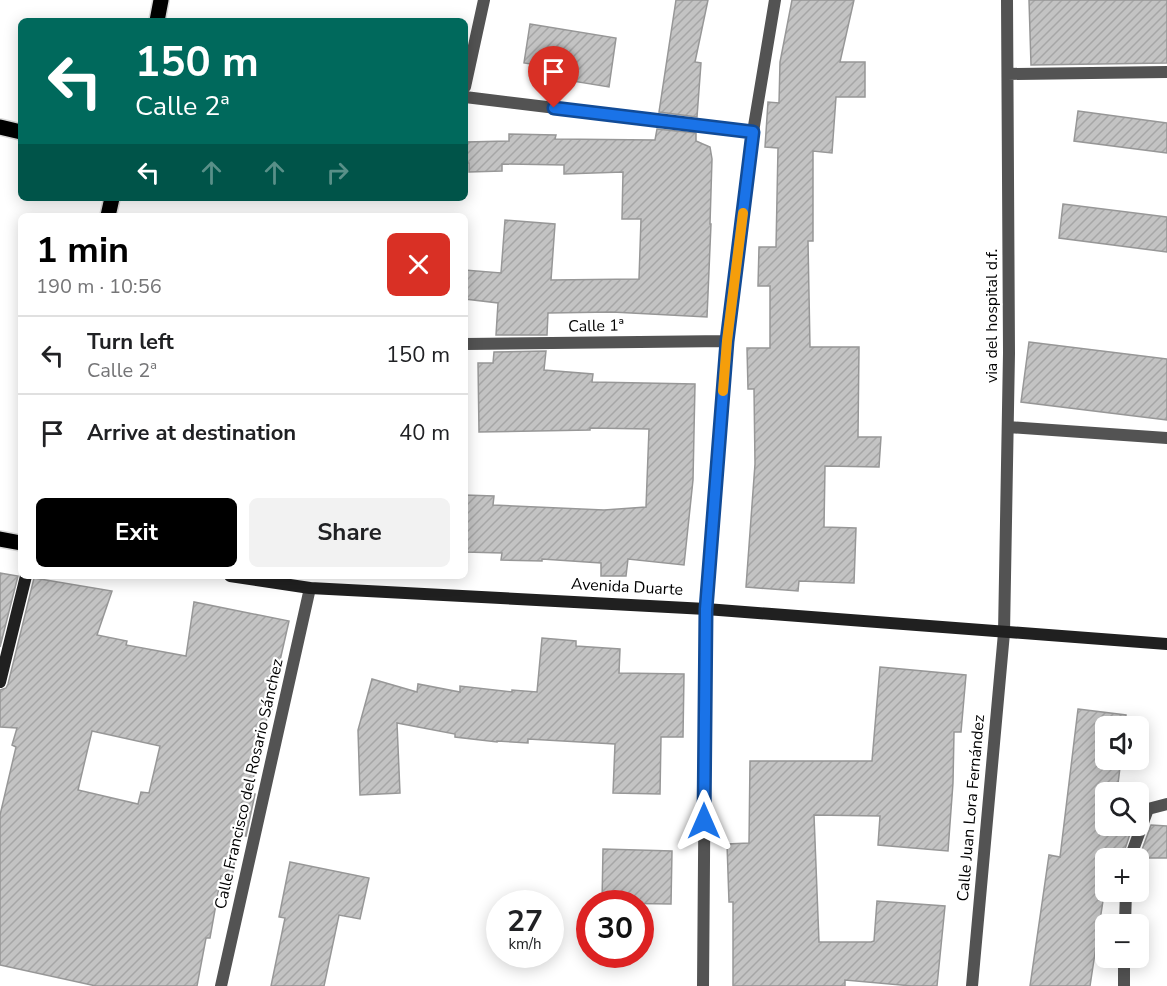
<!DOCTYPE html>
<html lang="en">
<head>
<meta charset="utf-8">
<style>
  :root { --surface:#fff; --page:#f2f2f2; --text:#202124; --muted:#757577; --line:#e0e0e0; --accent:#000 }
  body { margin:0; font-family:"Nunito Sans",sans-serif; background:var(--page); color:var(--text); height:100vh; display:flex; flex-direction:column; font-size:22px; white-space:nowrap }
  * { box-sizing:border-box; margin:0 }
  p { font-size:20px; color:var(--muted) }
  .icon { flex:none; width:33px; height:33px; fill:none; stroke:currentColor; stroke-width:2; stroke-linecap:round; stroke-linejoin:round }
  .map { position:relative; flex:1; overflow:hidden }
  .panel { position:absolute; left:18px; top:213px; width:450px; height:366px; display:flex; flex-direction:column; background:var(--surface); border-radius:9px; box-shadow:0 3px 15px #0003 }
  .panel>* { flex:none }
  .banner { position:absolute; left:18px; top:18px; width:450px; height:183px; border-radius:9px; box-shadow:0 3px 15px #0003; background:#00695c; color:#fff; overflow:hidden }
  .fabs { position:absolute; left:1095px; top:716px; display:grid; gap:12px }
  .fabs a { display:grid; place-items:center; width:54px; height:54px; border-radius:9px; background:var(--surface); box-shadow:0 3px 15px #0003; font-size:30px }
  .speed { position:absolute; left:486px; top:890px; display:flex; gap:12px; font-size:30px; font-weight:700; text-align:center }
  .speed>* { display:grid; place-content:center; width:78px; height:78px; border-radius:50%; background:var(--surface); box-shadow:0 3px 15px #0003; line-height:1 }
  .speed small { font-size:15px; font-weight:400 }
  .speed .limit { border:9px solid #d22; background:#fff; color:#111 }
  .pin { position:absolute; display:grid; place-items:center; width:51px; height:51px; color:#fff; margin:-62px -26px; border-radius:50% 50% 50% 0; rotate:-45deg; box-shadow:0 0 6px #0007 }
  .pin .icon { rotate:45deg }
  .me { position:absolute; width:66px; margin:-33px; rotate:0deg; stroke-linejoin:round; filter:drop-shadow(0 0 4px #0008) }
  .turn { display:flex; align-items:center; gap:21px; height:126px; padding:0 18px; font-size:27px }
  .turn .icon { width:78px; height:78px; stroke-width:2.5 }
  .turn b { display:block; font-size:42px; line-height:51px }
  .lanes { display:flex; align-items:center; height:57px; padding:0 18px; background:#0003; justify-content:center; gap:30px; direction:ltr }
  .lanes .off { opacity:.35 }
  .round { display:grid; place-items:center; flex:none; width:63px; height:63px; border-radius:9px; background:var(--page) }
  .overview { display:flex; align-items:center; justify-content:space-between; height:102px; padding:0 18px }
  h1 { font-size:36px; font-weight:700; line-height:45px; color:var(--accent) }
  .cta { display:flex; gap:12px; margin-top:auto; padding:12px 18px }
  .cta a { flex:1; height:69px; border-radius:9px; background:var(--accent); color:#fff; font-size:24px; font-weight:700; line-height:69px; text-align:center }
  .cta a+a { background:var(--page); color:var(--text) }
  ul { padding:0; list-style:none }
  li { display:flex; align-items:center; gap:18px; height:78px; padding:0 18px; border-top:2px solid var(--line) }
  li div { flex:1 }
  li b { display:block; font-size:22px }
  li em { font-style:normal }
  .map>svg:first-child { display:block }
</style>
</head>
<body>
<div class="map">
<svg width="1167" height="986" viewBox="0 0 1167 986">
  <defs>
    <pattern id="building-hatch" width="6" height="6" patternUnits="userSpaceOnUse" patternTransform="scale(1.5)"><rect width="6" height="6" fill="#c3c3c3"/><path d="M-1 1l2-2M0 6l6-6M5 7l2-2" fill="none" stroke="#a6a6a6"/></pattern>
  </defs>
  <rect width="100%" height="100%" fill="#fff"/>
  <path fill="url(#building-hatch)" stroke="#979797" stroke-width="1.5" fill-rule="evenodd" d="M676 0H708L695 62 701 63 697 117 659 112Z
    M792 0H854L840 62H865V97H836L832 153 813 151V241H808L810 347H859L858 437H881L879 467 825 466 824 527 856 528 854 583 799 581 798 591 746 587 755 464 754 389H748L747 348H770V286H758L759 247H776L778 148 765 147 768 102 779 103 780 62Z
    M1029 0H1167V63L1031 65Z
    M530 24 616 38 609 87 566 80 568 70 524 63Z
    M1078 111 1167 123V153L1074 141Z
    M657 129 696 133V141L710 147 712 159 710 224H711L707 317 612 312 548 313 547 335H496L498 303 465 299V270L501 273 505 220 555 224 551 280 639 279 641 219H622L623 172 564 174V165L502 164V171L469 172V163H465V142L509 141V134L556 135 555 139 655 140Z
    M1063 204 1167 217V252L1059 238Z
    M1029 342 1167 359V420L1021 402Z
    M546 351 544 370 593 374 592 382 695 384 693 480 684 565 628 559 626 576H601V563L542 559V561L501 560 502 553 465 552V495L494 496 493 505 604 510 646 507 649 429 590 428V430L479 432 478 363H493L494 352Z
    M0 573 18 576 0 647Z
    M34 578 112 591 97 635 127 641 126 645 186 656 194 602 289 621 276 678 278 679 272 709H269L250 793 255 794 246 836 239 834 232 878 221 876 210 938H206L197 986H96L0 965V815L16 747 12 745 17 728 0 727V690L6 688 8 684ZM92 731 160 746 149 793 141 792 138 804 78 790Z
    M542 638 576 641V646L620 649 619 673 684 674 683 737H661L660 794 613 793 615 744 528 739V743L497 741V742L455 737V734L397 723 400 793 360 795 358 730 372 679 417 692 418 684 460 692V686L512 692V690L537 692Z
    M880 667 966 675 961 732H954L953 783 948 851 878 845 880 816 814 815 819 942H871L874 941 877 901 945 906 937 986H912L845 980V986H733V902H729L727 844 749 843 750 761H872Z
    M1078 709 1126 715 1125 726H1106V759H1121L1117 792H1106V825H1133L1122 858H1106V881L1090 986H1030L1049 855 1060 857Z
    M1151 825 1167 826V858H1139Z
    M603 849 672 851 671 904 602 903Z
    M290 862 369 878 360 919 339 915 324 986H271L285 918 279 917Z"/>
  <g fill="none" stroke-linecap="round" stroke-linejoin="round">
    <defs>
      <path id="primary" d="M157 21 161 0
        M0 127 21 132
        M108 216 112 198
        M0 539 21 543"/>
    </defs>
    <use href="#primary" stroke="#dbdbdb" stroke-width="18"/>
    <path stroke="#535353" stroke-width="12" d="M1008 74 1167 72
      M1008 427 1167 438
      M1004 633 1009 353 1007 0
      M1130 858 1148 809 1167 804
      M1125 924 1126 891
      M1124 986V957"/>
    <path stroke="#535353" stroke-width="12" d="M465 87 484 0
      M465 97 753 132
      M465 344 727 341
      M221 986 310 588
      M703 986 706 609 727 341 753 132 775 0
      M972 986 1004 633"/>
    <path stroke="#202020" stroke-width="12" d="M230 576 310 588 706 609 1167 644
      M0 682 26 576"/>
    <use href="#primary" stroke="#000" stroke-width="15"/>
  </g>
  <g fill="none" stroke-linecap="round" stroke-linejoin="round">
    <defs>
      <path id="route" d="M554 108 753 132 727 341 706 609 704 821"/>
    </defs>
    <use href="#route" stroke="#114b97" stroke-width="15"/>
    <use href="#route" stroke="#1a73e8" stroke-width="10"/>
    <path stroke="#f59e0b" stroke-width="10" d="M723 391 727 341 743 213"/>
  </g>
  <g text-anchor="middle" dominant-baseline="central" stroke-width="4.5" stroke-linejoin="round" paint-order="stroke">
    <g font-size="16" fill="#000" stroke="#fff">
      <text transform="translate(992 316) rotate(-90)">via del hospital d.f.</text>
      <text transform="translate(596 326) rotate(-1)">Calle 1ª</text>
      <text transform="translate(627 587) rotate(3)">Avenida Duarte</text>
      <text transform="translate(249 784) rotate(-77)">Calle Francisco del Rosario Sánchez</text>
      <text transform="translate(971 808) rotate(-85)">Calle Juan Lora Fernández</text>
    </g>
  </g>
</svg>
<div class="fabs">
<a><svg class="icon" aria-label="sound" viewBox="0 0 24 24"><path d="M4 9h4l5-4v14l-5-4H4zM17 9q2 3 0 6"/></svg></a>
<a><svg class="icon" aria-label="search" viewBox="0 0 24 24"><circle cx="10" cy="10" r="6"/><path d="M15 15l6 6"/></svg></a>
<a>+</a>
<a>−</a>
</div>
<div class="speed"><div>27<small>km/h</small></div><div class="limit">30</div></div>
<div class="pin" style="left:554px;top:108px;background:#d93025"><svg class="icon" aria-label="arrive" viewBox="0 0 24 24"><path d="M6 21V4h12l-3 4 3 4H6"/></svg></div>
<svg class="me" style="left:704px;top:821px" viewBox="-20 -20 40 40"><path d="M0-17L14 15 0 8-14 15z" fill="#1a73e8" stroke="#fff" stroke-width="4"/></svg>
<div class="banner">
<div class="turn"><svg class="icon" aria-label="left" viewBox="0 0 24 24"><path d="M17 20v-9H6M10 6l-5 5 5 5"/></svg><div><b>150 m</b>Calle 2ª</div></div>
<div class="lanes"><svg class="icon" aria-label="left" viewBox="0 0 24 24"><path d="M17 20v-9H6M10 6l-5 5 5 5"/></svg><svg class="icon off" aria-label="ahead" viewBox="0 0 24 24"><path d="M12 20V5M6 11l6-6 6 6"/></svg><svg class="icon off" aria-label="ahead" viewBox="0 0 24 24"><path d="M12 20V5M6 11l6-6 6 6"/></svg><svg class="icon off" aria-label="right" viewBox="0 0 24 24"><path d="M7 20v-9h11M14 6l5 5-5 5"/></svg></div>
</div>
<section class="panel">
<div class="overview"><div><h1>1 min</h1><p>190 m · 10:56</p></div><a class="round" style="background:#d93025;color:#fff"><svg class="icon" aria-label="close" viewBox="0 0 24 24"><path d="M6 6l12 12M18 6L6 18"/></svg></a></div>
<ul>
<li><svg class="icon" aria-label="left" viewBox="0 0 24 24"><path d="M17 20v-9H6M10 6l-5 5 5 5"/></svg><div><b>Turn left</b><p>Calle 2ª</p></div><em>150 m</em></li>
<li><svg class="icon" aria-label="arrive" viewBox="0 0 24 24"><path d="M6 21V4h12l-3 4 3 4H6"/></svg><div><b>Arrive at destination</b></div><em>40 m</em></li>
</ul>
<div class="cta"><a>Exit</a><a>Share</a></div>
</section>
</div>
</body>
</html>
